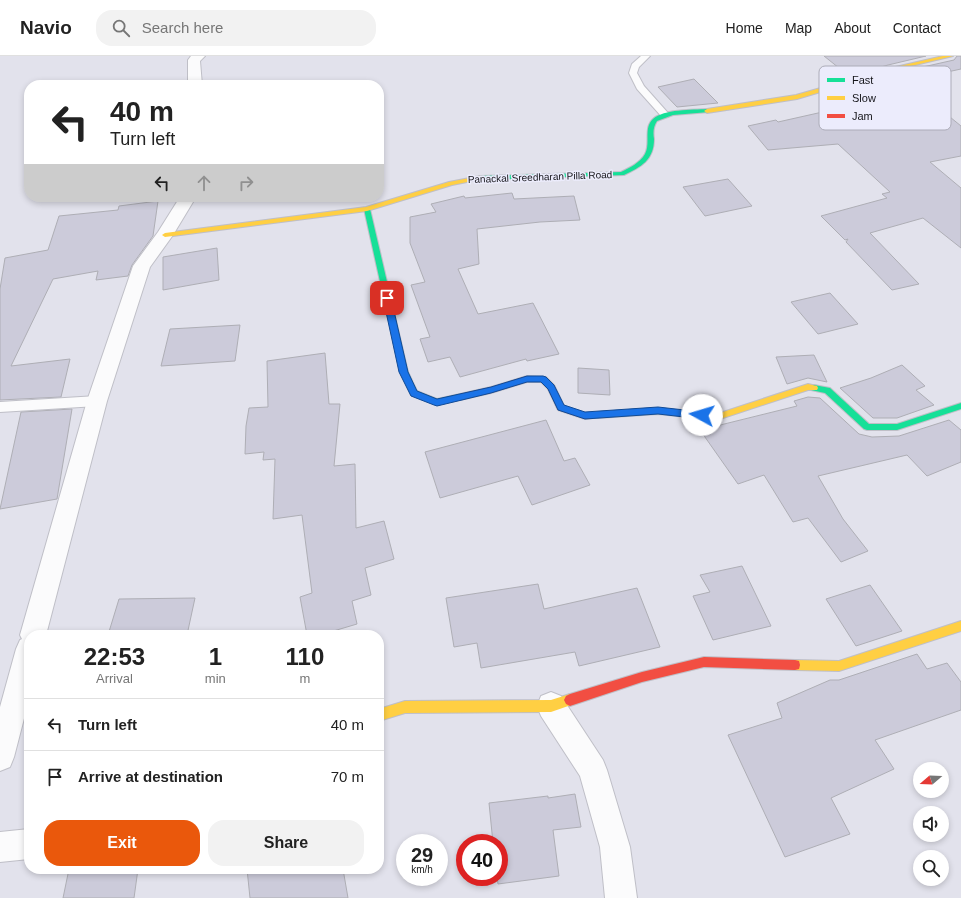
<!DOCTYPE html>
<html lang="en">
<head>
<meta charset="utf-8">
<style>
  :root { --surface:#fff; --page:#f2f2f2; --text:#222; --muted:#767676; --line:#e0e0e0; --accent:#ea580c }
  body { margin:0; font-family:Helvetica,sans-serif; background:var(--page); color:var(--text); height:100vh; display:flex; flex-direction:column; font-size:15px; white-space:nowrap }
  * { box-sizing:border-box; margin:0 }
  p { font-size:13px; color:var(--muted) }
  .icon { flex:none; width:22px; height:22px; fill:none; stroke:currentColor; stroke-width:2; stroke-linecap:round; stroke-linejoin:round }
  .map { position:relative; flex:1; overflow:hidden }
  .side { position:absolute; left:24px; top:574px; width:360px; height:244px; display:flex; flex-direction:column; background:var(--surface); border-radius:16px; box-shadow:0 2px 6px #0003 }
  .side>* { flex:none }
  .guide { position:absolute; left:24px; top:24px; width:360px; height:122px; border-radius:16px; box-shadow:0 2px 6px #0003; background:#fff; color:var(--text); overflow:hidden }
  .needle { width:26px; rotate:251deg }
  .controls { position:absolute; left:913px; top:706px; display:grid; gap:8px }
  .controls a { display:grid; place-items:center; width:36px; height:36px; border-radius:50%; background:var(--surface); box-shadow:0 2px 6px #0003; font-size:20px }
  .speed { position:absolute; left:396px; top:778px; display:flex; gap:8px; font-size:20px; font-weight:700; text-align:center }
  .speed>* { display:grid; place-content:center; width:52px; height:52px; border-radius:50%; background:var(--surface); box-shadow:0 2px 6px #0003; line-height:1 }
  .speed small { font-size:10px; font-weight:400 }
  .speed .limit { border:6px solid #d22; background:#fff; color:#111 }
  .pin { position:absolute; display:grid; place-items:center; width:34px; height:34px; color:#fff; margin:-17px; border-radius:8px; box-shadow:0 2px 6px #0006 }
  .me { position:absolute; width:44px; margin:-22px; rotate:276deg; stroke-linejoin:round; filter:drop-shadow(0 0 3px #0008) }
  .turn { display:flex; align-items:center; gap:14px; height:84px; padding:0 20px; font-size:18px }
  .turn .icon { width:52px; height:52px; stroke-width:2.5 }
  .turn b { display:block; font-size:28px; line-height:34px }
  .lanes { display:flex; align-items:center; height:38px; padding:0 20px; background:#0003; justify-content:center; gap:20px; direction:ltr }
  .lanes .off { opacity:.35 }
  .eta { display:flex; justify-content:space-evenly; align-items:center; height:68px; text-align:center }
  .eta b { font-size:24px; font-weight:700; line-height:28px }
  .primary-button { display:flex; gap:8px; margin-top:auto; padding:8px 20px }
  .primary-button a { flex:1; height:46px; border-radius:16px; background:var(--accent); color:#fff; font-size:16px; font-weight:700; line-height:46px; text-align:center }
  .primary-button a+a { background:var(--page); color:var(--text) }
  ul { padding:0; list-style:none }
  li { display:flex; align-items:center; gap:12px; height:52px; padding:0 20px; border-top:1px solid var(--line) }
  li div { flex:1 }
  li b { display:block; font-size:15px }
  li em { font-style:normal }
  header { display:flex; align-items:center; gap:24px; box-sizing:border-box; height:56px; padding:0 20px; background:var(--surface); border-bottom:1px solid var(--line) }
  header strong { font-size:19px }
  nav { display:flex; gap:22px; margin-inline-start:auto; font-size:14px }
  .search { width:280px; height:36px; background:var(--page); display:flex; align-items:center; gap:10px; box-sizing:border-box; padding:0 14px; border-radius:16px; color:var(--muted); font-size:15px }
  .map>svg:first-child { display:block }
</style>
</head>
<body>
<header>
<strong>Navio</strong>
<div class="search"><svg class="icon" aria-label="search" viewBox="0 0 24 24"><circle cx="10" cy="10" r="6"/><path d="M15 15l6 6"/></svg>Search here</div>
<nav><a>Home</a><a>Map</a><a>About</a><a>Contact</a></nav>
</header>
<div class="map">
<svg width="961" height="842" viewBox="0 0 961 842">
  <rect width="100%" height="100%" fill="#e2e2ec"/>
  <path fill="#cccbda" stroke="#aeaeb5" d="M824 0H926L888 9 849 20Z
    M957 0H961V13L906 25 961 70V100L930 106 961 132V192L923 162 870 177 919 228 892 234 846 186 848 183 845 184 821 160 887 142 882 138 890 136 838 88 768 94 748 70 776 64 778 66 867 46 853 34 865 32 860 28 896 17 954 4Z
    M694 23 718 47 677 51 658 31Z
    M728 123 752 150 705 160 683 131Z
    M512 137 514 143 574 140 580 164 540 166 477 173 479 208 458 213 478 258 533 247 559 298 527 305 526 303 460 321 450 301 428 306 420 283 430 281 411 229 425 226 410 187V161L436 156 431 148 464 140 465 142Z
    M158 145 153 180 132 209 128 220 96 224 98 215 53 223 11 310 70 303 61 341 0 344V233L5 202 48 194 59 160 118 154 119 150Z
    M217 192 219 224 163 234V201Z
    M830 237 858 268 818 278 791 246Z
    M240 269 235 305 161 310 170 273Z
    M325 297 329 348H340L334 410 355 408 356 472 384 465 394 503 365 512 371 539 352 545 357 568 320 579H307L300 541 312 537 302 459 273 463 275 403 263 404 264 396 245 398 246 370 249 352 268 351 267 305Z
    M814 299 827 326 808 322 787 328 776 301Z
    M902 309 925 330 916 334 934 349 897 362H873L840 332 871 322Z
    M578 312 609 314 610 339 578 337Z
    M808 341 820 342 859 378 872 381 899 380 949 364 961 374V406L927 420 907 399 818 420 843 463 868 495 841 506 808 462 793 466 764 419 738 428 700 374 797 350 794 345Z
    M72 353 57 443 0 453 21 356Z
    M546 364 564 405 575 402 590 429 532 449 518 420 440 442 425 396Z
    M742 510 771 570 713 584 693 540 710 536 700 519Z
    M538 528 544 553 637 532 660 591 579 610 575 596 481 612 477 587 454 591 446 542Z
    M870 529 902 575 856 590 826 543Z
    M195 542 187 579H108L119 543Z
    M917 598 927 613 947 607 961 626V654L875 684 894 713 831 742 850 778 785 801 728 679 782 662 777 647 830 624H839Z
    M575 738 581 771 553 774 559 820 498 828 497 821H499V787H493L489 747 548 740V742Z
    M69 813H138L134 842H63Z
    M247 813H343L348 842H250Z"/>
  <g fill="none" stroke-linecap="round" stroke-linejoin="round">
    <defs>
      <path id="lane" d="M641 0H650L639 11 637 17 644 30 668 57 669 59 668 61H662L637 33 629 17 632 8Z
        M97 340 102 341 103 345 102 349 97 350 0 356V346Z"/>
      <path id="street" d="M191 0H205L200 5 202 29H188V4Z
        M180 141H196L173 179 150 211 107 345 46 579H29V643L14 701 10 711 0 715V651L16 593 20 584 22 583 20 579 87 345 133 210 158 176Z
        M551 636 561 640 603 704 607 714 630 791 637 842H605L600 791 580 720 541 660 537 650 541 640Z
        M29 773V803L0 806V776Z"/>
      <path id="fast" d="M707 53 709 54V56L673 59 657 65C653 71 653 77 654 83 654 104 641 111 624 119L480 124 477 122 480 120 621 116C629 112 640 107 645 98 651 87 643 72 653 63 664 53 692 54 707 53Z
        M367 151 370 153 408 316 417 335 437 343 460 338 463 339 464 341 463 343 437 349 411 339 410 337 400 316 364 153Z
        M814 329 830 332 869 368H897L961 347V353L897 374H867L864 373 825 337 811 334 810 332 811 330Z"/>
      <path id="slow" d="M943 0H953L894 14 797 43 707 57 704 55 707 53 796 39 891 12Z
        M480 120 482 121V123L452 129 367 155 165 181 162 179 165 177 366 151 449 126Z
        M808 328 817 330 818 332 817 334H808L717 364 658 358 598 362 594 359 598 356 658 352 717 358Z
        M961 565V575L839 615 795 614 791 613 790 609 791 605 795 604 839 605Z
        M570 638 574 640 576 644 574 648 551 656 405 657 379 665V653L405 645 551 644Z"/>
      <path id="jam" d="M527 320 546 321 554 329 564 350 585 357H601L602 359 601 361 585 363 558 354 548 333 541 326H527L491 337 460 344 456 341 460 338 491 331Z
        M704 601 795 604 799 605 800 609 799 613 795 614 704 611 642 626 570 650 566 648 564 644 566 640 570 638 642 616Z"/>
    </defs>
    <use href="#lane" stroke="#bfbfc7" stroke-width="2"/>
    <use href="#street" stroke="#bfbfc7" stroke-width="2"/>
    <use href="#fast" stroke="#bfbfc7" stroke-width="2"/>
    <use href="#slow" stroke="#bfbfc7" stroke-width="2"/>
    <use href="#jam" stroke="#bfbfc7" stroke-width="2"/>
    <use href="#lane" fill="#fbfbfc" fill-rule="evenodd"/>
    <use href="#street" fill="#fbfbfc" fill-rule="evenodd"/>
    <use href="#fast" fill="#16e098" fill-rule="evenodd"/>
    <use href="#slow" fill="#ffcf43" fill-rule="evenodd"/>
    <use href="#jam" fill="#f24e42" fill-rule="evenodd"/>
  </g>
  <path fill="#1a73e8" stroke="#114b97" d="M387 239 391 242 408 316 417 335 437 343 491 331 527 320H543L546 321 554 329 564 349 585 356 658 351 702 356 707 359 702 363 658 358 585 363 558 354 548 333 541 326H527L491 337 437 350 434 349 411 340 399 316 383 242Z"/>
  <g text-anchor="middle" dominant-baseline="central" stroke-width="3" stroke-linejoin="round" paint-order="stroke">
    <g font-size="10" fill="#15151a" stroke="#ececfc">
      <text transform="translate(540 121) rotate(-2)">Panackal Sreedharan Pilla Road</text>
    </g>
  </g>
  <rect x="819" y="10" width="132" height="64" rx="6" fill="#ececfc" stroke="#acacb8" stroke-width="1"/>
  <rect x="827" y="22" width="18" height="4" fill="#16e098"/>
  <rect x="827" y="40" width="18" height="4" fill="#ffcf43"/>
  <rect x="827" y="58" width="18" height="4" fill="#f24e42"/>
  <g font-size="11" fill="#15151a">
    <text x="852" y="28">Fast</text>
    <text x="852" y="46">Slow</text>
    <text x="852" y="64">Jam</text>
  </g>
</svg>
<div class="controls">
<a><svg class="needle" viewBox="-14 -14 28 28"><path d="M0-13l5 13h-10z" fill="#e53935"/><path d="M0 13l5-13h-10z" fill="#767676"/></svg></a>
<a><svg class="icon" aria-label="sound" viewBox="0 0 24 24"><path d="M4 9h4l5-4v14l-5-4H4zM17 9q2 3 0 6"/></svg></a>
<a><svg class="icon" aria-label="search" viewBox="0 0 24 24"><circle cx="10" cy="10" r="6"/><path d="M15 15l6 6"/></svg></a>
</div>
<div class="speed"><div>29<small>km/h</small></div><div class="limit">40</div></div>
<div class="pin" style="left:387px;top:242px;background:#d93025"><svg class="icon" aria-label="arrive" viewBox="0 0 24 24"><path d="M6 21V4h12l-3 4 3 4H6"/></svg></div>
<svg class="me" style="left:702px;top:359px" viewBox="-20 -20 40 40"><circle r="19" fill="#fff"/><path d="M0-13L10 11 0 6-10 11z" fill="#1a73e8"/></svg>
<div class="guide">
<div class="turn"><svg class="icon" aria-label="left" viewBox="0 0 24 24"><path d="M17 20v-9H6M10 6l-5 5 5 5"/></svg><div><b>40 m</b>Turn left</div></div>
<div class="lanes"><svg class="icon" aria-label="left" viewBox="0 0 24 24"><path d="M17 20v-9H6M10 6l-5 5 5 5"/></svg><svg class="icon off" aria-label="ahead" viewBox="0 0 24 24"><path d="M12 20V5M6 11l6-6 6 6"/></svg><svg class="icon off" aria-label="right" viewBox="0 0 24 24"><path d="M7 20v-9h11M14 6l5 5-5 5"/></svg></div>
</div>
<section class="side">
<div class="eta">
<div><b>22:53</b><p>Arrival</p></div>
<div><b>1</b><p>min</p></div>
<div><b>110</b><p>m</p></div>
</div>
<ul>
<li><svg class="icon" aria-label="left" viewBox="0 0 24 24"><path d="M17 20v-9H6M10 6l-5 5 5 5"/></svg><div><b>Turn left</b></div><em>40 m</em></li>
<li><svg class="icon" aria-label="arrive" viewBox="0 0 24 24"><path d="M6 21V4h12l-3 4 3 4H6"/></svg><div><b>Arrive at destination</b></div><em>70 m</em></li>
</ul>
<div class="primary-button"><a>Exit</a><a>Share</a></div>
</section>
</div>
</body>
</html>
